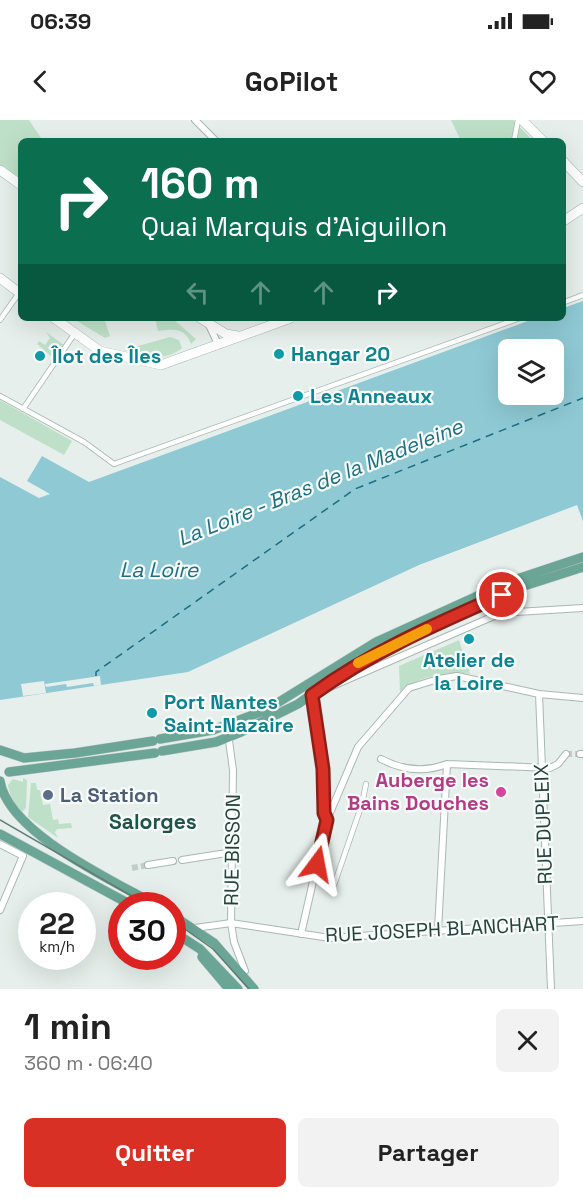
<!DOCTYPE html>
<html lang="fr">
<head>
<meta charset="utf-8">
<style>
  :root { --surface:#fff; --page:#f2f2f2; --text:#222; --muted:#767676; --accent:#d93025 }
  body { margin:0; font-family:"Space Grotesk",sans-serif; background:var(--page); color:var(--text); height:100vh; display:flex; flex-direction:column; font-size:22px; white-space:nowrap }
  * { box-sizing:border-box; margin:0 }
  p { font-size:20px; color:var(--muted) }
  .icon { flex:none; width:33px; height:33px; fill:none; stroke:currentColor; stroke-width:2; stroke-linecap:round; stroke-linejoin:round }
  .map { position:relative; height:869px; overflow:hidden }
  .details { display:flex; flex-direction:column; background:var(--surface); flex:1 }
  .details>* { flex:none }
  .banner { position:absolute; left:18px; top:18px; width:548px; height:183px; border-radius:9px; box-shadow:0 6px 24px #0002; background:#0b6e4f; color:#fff; overflow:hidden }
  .tools { position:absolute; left:498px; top:219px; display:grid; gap:12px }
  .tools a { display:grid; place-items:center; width:66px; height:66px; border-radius:9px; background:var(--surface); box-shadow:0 6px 24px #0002; font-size:30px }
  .speed { position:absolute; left:18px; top:772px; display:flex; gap:12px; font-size:30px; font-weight:700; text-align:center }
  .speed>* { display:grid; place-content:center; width:78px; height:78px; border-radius:50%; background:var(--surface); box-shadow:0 6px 24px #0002; line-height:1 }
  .speed small { font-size:15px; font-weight:400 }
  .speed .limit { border:9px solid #d22; background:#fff; color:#111 }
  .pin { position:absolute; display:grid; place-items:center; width:51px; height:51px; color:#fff; margin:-26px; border:3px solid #fff; border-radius:50%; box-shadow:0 2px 6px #0007 }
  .me { position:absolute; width:66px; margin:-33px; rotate:13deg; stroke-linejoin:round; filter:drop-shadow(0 0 4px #0008) }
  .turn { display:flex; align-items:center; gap:21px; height:126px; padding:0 24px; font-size:27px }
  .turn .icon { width:78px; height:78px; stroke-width:2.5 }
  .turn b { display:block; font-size:42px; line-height:51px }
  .lanes { display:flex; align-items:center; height:57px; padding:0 24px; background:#0003; justify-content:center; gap:30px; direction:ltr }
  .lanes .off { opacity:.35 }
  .round { display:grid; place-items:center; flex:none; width:63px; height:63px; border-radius:9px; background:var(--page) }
  .overview { display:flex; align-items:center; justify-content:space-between; height:102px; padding:0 24px }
  h1 { font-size:36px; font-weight:800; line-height:45px }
  .cta { display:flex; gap:12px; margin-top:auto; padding:12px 24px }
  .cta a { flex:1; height:69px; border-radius:9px; background:var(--accent); color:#fff; font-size:24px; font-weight:800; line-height:69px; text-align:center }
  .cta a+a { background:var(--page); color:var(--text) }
  .status { display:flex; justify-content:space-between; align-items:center; height:42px; padding:0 30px; background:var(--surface); direction:ltr }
  .status svg { height:16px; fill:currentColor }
  header { display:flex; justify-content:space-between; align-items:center; height:78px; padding:0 24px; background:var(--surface); font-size:27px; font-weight:800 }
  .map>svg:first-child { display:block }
</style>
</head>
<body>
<div class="status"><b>06:39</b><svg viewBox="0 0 49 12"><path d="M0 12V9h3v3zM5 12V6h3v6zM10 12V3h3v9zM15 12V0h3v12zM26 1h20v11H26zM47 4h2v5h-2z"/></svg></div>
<header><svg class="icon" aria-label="back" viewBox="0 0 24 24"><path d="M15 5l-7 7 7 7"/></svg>GoPilot<svg class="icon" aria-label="heart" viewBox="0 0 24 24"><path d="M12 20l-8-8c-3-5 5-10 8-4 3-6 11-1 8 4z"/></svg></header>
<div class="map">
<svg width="583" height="869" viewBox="0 0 583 869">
  <rect width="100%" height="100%" fill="#e6efeb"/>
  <path fill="#bfe0c8" d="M0 0H29L43 21H21V61L0 46Z
    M451 0H513L533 21H461Z
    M79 198H104L110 216 105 218 77 201Z
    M155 198H172L196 219 191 224C185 207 173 209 158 211Z
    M46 212 64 225 53 238 37 224 39 221 45 225 50 218Z
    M170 217 179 220 182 228C165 243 144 235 124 230Z
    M0 280 72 321 64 335 0 300Z
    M459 520 463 533 466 532 470 554C450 550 415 557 400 572L399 546Z
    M23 658 27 660 26 688 22 692 12 683 8 665 13 659 23 662Z
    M31 663H36L37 670H40L43 685 50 684 53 700 58 699 59 704 71 703 72 708 57 709 55 712 58 718 28 697Z"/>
  <path fill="#8ec9d4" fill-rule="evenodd" d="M583 181V401L577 385 419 445 188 552 0 580V357L39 378 50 374 27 361 42 336 89 362 536 198H562L563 188ZM508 230H554V274H508Z"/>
  <path fill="#e6efeb" d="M100 556 101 565 94 566 93 563 67 567 66 564 46 567 45 564Z
    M44 561 46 573 23 576 21 564Z"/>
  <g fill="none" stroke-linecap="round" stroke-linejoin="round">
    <path stroke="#1c6f80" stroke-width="1.5" stroke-dasharray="8 6" stroke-linecap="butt" d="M96 556V552L355 369 583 278"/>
    <path stroke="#bfccc8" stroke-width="6" stroke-dasharray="6 3" stroke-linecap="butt" d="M566 634H580
      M132 748 148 745"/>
    <defs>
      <path id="pedestrian" d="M514 21 518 0
        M562 183 583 175
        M0 200 19 173
        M0 276 84 322 114 344 520 198
        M23 289 75 213
        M329 763 334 765 362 684 366 664"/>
      <path id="minor" d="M195 0 216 21
        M209 205 217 222 215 226
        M321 571 501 493 583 488
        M539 574 551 869
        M227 606 233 650 231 803 234 822 245 851
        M580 634H583
        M381 639C402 650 424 653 447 644L550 648 558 644 566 634
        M327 700 358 627 409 568 438 559 457 556 539 574 583 578
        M0 724 23 736 0 790
        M182 740 233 732
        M148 745 173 741
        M195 808 231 803 330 818 583 801
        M438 810 447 644
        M301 814 327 700 324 693 323 649 311 573"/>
      <path id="secondary" d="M522 0 543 21
        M562 40 583 62
        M0 50 21 65
        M562 102 583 88
        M0 158 21 174
        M54 198 100 231 161 245 291 198
        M200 198 226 214 238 216"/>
      <path id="primary" d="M160 619 213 610 266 590 376 522 508 462 583 437
        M0 630 24 638 75 633 153 621
        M162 631 216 622 241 612 298 584 343 552 386 528 524 466 583 447
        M9 652 155 633
        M0 661C8 713 114 761 158 786
        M0 714 133 786
        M172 795 214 823 254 869
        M172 811 200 829 238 869
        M202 837 229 869"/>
    </defs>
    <use href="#pedestrian" stroke="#a8b8b2" stroke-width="6"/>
    <use href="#minor" stroke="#a8b8b2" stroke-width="8"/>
    <use href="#secondary" stroke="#a4bbb3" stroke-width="10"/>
    <use href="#primary" stroke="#c2cac8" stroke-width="10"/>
    <use href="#pedestrian" stroke="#fff" stroke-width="4.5"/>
    <use href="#minor" stroke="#fff" stroke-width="6"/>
    <use href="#secondary" stroke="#fff" stroke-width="9"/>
    <use href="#primary" stroke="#6aa596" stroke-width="9"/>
    <path stroke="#5f7d75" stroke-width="1.5" d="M0 700 149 786
      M172 800 213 829 249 869"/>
  </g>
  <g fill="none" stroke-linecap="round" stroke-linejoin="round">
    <defs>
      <path id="route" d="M317 744 327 700 324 693 323 649 312 575C371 532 436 504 502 475"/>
    </defs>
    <use href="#route" stroke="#8d1f18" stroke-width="15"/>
    <use href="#route" stroke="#d93025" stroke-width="10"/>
    <path stroke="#f59e0b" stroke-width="10" d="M358 543 427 509"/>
  </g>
  <g fill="#0f9aa8" stroke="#f7fbf9" stroke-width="2">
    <circle cx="279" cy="234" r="6"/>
    <circle cx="40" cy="236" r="6"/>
    <circle cx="298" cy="276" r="6"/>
    <circle cx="469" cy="519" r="6"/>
    <circle cx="152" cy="593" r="6"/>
  </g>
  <circle fill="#d1479c" stroke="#f7fbf9" stroke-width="2" cx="501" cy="672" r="6"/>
  <circle fill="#5c6f8a" stroke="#f7fbf9" stroke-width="2" cx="48" cy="675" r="6"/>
  <g text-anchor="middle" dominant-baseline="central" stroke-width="4.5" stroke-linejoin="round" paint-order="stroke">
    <g font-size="20" font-weight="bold" fill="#0d838f" stroke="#f7fbf9" text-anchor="start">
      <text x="291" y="234">Hangar 20</text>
      <text x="52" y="236">Îlot des Îles</text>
      <text x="310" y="276">Les Anneaux</text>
      <text x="469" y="540" text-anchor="middle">Atelier de<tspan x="469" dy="23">la Loire</tspan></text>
      <text x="164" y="582">Port Nantes<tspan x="164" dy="23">Saint-Nazaire</tspan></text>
    </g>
    <g font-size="20" font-weight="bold" fill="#b23c85" stroke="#f7fbf9" text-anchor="end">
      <text x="489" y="660">Auberge les<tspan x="489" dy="23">Bains Douches</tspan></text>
    </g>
    <g font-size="20" font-weight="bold" fill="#4e5e75" stroke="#f7fbf9" text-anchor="start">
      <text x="60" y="675">La Station</text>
    </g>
    <g font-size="20" fill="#24423a" stroke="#f7fbf9">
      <text transform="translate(543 704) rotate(-92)">RUE DUPLEIX</text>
      <text transform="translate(232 730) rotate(-89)">RUE BISSON</text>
      <text transform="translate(442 809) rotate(-3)">RUE JOSEPH BLANCHART</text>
    </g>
    <g font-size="21" font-style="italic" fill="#1c6f80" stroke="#f7fbf9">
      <text transform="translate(320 362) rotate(-22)">La Loire - Bras de la Madeleine</text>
      <text x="159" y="449">La Loire</text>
    </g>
    <g font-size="21" font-weight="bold" fill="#1f5548" stroke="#f7fbf9">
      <text x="153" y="701">Salorges</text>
    </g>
  </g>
</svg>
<div class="tools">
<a><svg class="icon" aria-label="layers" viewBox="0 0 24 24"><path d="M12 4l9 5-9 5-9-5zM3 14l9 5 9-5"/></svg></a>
</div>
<div class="speed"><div>22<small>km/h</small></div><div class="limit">30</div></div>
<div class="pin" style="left:502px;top:475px;background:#d93025"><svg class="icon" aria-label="arrive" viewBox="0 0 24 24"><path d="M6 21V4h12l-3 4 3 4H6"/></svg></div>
<svg class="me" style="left:317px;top:744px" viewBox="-20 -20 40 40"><path d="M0-17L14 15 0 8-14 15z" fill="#d93025" stroke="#fff" stroke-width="4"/></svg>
<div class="banner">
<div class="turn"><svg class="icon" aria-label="right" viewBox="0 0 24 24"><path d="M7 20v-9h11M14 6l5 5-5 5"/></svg><div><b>160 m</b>Quai Marquis d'Aiguillon</div></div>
<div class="lanes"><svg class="icon off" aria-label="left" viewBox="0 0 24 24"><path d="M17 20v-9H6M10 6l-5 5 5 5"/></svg><svg class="icon off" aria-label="ahead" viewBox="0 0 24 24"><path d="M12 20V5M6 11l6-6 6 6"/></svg><svg class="icon off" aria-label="ahead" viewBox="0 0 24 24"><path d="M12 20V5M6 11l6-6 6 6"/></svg><svg class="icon" aria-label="right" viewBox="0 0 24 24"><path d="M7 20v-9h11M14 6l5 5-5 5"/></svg></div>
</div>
</div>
<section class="details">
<div class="overview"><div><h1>1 min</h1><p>360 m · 06:40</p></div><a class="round"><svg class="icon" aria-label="close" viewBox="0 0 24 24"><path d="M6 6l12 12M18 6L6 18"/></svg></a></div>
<div class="cta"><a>Quitter</a><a>Partager</a></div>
</section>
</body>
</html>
